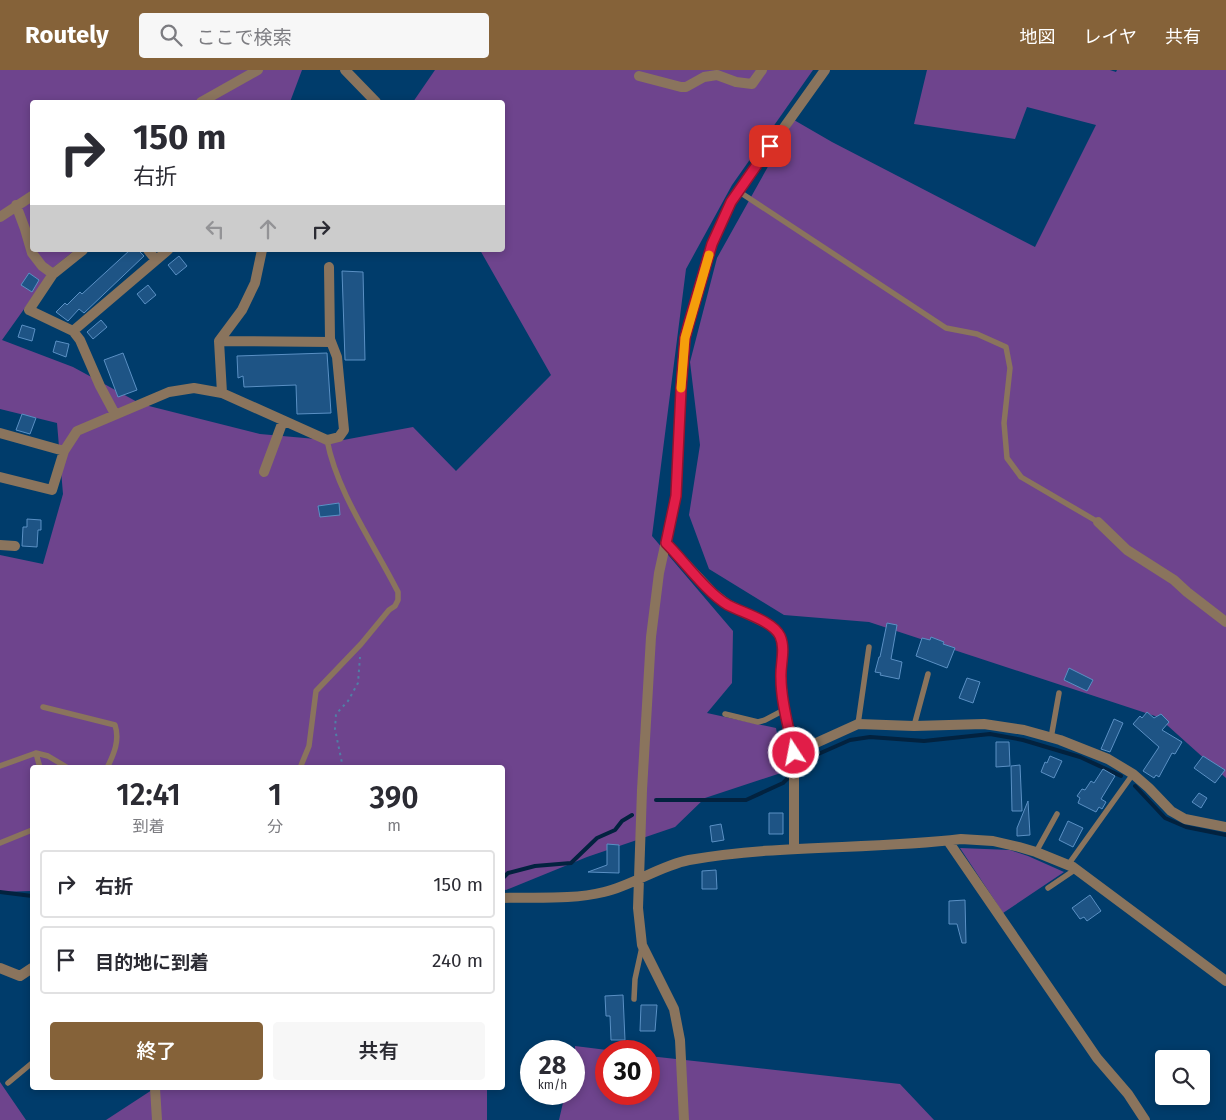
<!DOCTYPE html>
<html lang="ja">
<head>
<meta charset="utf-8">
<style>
  :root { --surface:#fff; --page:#f7f7f7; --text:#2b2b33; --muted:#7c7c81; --line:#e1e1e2; --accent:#856239 }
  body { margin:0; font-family:"Fira Sans","Noto Sans JP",sans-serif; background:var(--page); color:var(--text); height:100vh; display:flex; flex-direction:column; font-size:19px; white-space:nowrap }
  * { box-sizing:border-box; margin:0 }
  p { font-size:16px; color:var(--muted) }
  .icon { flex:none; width:28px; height:28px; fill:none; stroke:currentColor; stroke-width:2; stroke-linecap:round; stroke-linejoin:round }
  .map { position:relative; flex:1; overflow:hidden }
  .details { position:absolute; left:30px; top:695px; width:475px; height:325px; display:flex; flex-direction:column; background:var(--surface); border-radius:5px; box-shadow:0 2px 8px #0003 }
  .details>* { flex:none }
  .hud { position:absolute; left:30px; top:30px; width:475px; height:152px; border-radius:5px; box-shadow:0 2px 8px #0003; background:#fff; color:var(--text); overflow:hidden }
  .controls { position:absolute; left:1155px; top:980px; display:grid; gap:10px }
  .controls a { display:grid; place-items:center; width:55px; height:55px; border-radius:5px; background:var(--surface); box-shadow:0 2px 8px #0003; font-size:25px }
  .speed { position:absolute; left:520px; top:970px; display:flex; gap:10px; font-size:25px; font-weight:700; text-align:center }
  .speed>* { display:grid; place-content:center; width:65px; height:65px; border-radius:50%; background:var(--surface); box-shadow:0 2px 8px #0003; line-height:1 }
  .speed small { font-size:12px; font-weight:400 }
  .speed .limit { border:8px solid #d22; background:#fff; color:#111 }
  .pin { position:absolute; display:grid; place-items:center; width:42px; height:42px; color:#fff; margin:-21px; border-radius:10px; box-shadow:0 2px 8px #0006 }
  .me { position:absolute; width:55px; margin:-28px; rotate:349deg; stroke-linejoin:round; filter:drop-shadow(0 0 4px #0008) }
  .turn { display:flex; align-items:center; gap:18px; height:105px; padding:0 20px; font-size:22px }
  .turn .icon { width:65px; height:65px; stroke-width:2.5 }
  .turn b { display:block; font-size:35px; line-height:42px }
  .lanes { display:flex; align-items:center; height:48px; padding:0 20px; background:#0003; justify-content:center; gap:25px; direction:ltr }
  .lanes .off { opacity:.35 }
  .eta { display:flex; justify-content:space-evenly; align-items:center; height:85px; text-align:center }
  .eta b { font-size:30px; font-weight:600; line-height:35px }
  .button { display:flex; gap:10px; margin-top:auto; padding:10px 20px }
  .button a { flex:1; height:58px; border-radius:5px; background:var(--accent); color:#fff; font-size:20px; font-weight:600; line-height:58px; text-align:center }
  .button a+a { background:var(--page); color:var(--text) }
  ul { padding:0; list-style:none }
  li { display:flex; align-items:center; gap:15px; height:68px; margin:0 10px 8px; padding:0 10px; border:2px solid var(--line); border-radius:5px }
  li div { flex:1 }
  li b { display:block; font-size:19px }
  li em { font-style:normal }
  header { display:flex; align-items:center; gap:30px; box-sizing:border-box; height:70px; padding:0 25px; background:var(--accent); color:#fff }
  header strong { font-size:24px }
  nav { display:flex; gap:28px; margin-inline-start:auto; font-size:18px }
  .search { width:350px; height:45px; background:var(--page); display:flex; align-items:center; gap:12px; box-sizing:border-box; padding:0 18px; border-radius:5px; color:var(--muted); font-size:19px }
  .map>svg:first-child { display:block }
</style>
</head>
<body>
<header>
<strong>Routely</strong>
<div class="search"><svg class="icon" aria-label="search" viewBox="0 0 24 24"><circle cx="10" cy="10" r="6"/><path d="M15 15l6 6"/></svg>ここで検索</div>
<nav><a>地図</a><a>レイヤ</a><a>共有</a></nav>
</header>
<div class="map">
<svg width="1226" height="1050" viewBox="0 0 1226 1050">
  <rect width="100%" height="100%" fill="#003c6b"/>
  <path fill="#6e448d" d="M0 0H302L290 32H32V180H75L54 197 2 270 73 297 141 334 260 364 338 371 413 357 456 401 551 305 480 180H502V32H413L435 0H813L732 115 686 199 652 466 733 561 732 613 707 643 776 658 784 702 705 728 675 757 587 787 506 820 502 819V698H32V821L0 822V485L43 494 63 424 57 353 0 339Z
    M927 0H1110L1116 2 1117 0H1226V708L1158 647 869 552 784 545 709 499 689 445 700 375 690 292 717 188 794 50 832 72 1035 177 1096 55 1027 37 1015 69 914 54Z
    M960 778 1010 780 1028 786 1064 802 1003 843Z
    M575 976 615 981H606V1024H649V986L900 1014 934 1050H559L565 1024H574Z
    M0 1012 26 1050H0Z
    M155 1018H487V1050H106Z"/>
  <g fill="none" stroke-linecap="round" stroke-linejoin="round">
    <path stroke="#02223f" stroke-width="4" d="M797 699 807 689 850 670 870 667 924 671 990 664 1023 670 1080 687 1121 706
      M1135 716 1165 748 1186 757 1226 765
      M656 730H746L783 713 792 704
      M502 809 508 803 535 796 571 793 597 768 615 760 622 751 632 745
      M0 822 32 826"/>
  </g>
  <path fill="#1e5485" stroke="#5a90c4" d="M130 180H138L144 186 84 243 79 239 68 251 56 242 65 233 67 235 80 222 82 224Z
    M179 186 187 196 176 205 168 195Z
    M342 201 363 202 365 290H345Z
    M29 203 39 210 32 222 21 215Z
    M148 215 156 225 145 234 137 224Z
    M101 250 107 257 93 269 87 262Z
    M22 255 35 259 32 271 18 267Z
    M56 271 69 274 66 287 53 282Z
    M123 283 137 320 118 327 104 290Z
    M327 283 331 343 297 344 296 315 244 317 243 306 238 308 237 286Z
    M22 344 36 348 30 364 16 360Z
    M339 433 340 445 320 447 318 436Z
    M27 449 41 450V460H38L37 477 22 476 23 457H27Z
    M887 553 897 555 891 589 902 592 899 609 880 605 881 603 875 602 879 587H880Z
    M931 567 944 572 943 574 955 578 947 598 916 586 922 568 930 570Z
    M1069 598 1093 610 1087 621 1064 610Z
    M967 608 980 612 973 633 959 628Z
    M1147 642 1154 648 1161 644 1169 652 1162 660 1182 672 1175 684 1172 683 1159 707 1156 705 1154 708 1143 701 1159 677 1133 654 1140 646 1142 648Z
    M1114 649 1123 653 1110 682 1101 679Z
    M996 672H1009L1010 696 996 697Z
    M1050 686 1062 691 1054 708 1041 702 1045 692 1047 693Z
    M1203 686 1225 700 1215 713 1194 698Z
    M1020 695 1022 741H1012L1011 696Z
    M1103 699 1115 706 1101 729 1106 732 1102 739 1099 737 1096 742 1078 733 1080 728 1077 726 1082 719 1085 720 1091 711 1094 713Z
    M1199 723 1207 728 1201 738 1192 732Z
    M1028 731 1030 765 1017 766V758Z
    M769 743H783V764H769Z
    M1068 751 1083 758 1073 777 1059 770Z
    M721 754 724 770 712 772 710 756Z
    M607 774 619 775V803L588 802 607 795Z
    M716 800 717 819H702V801Z
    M1090 825 1101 841 1087 851 1084 847 1080 849 1072 838Z
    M965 830 966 873H962L957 854H949V831Z
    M623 925 625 970H611L610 946H606L605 926Z
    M641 935H657L655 961H640Z"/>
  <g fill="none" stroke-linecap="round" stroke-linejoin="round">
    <path stroke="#507ea5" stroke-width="2" stroke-dasharray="2.5 4" stroke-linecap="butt" d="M343 698 335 659 336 644 348 631 358 613 360 587"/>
    <path stroke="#8a745d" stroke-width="5.5" d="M738 121 946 258 977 264 1006 277 1010 298 1004 353 1007 388 1021 407 1098 452
      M43 637 115 655C120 670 114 684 107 698
      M725 644 758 652 765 650 784 640
      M858 654 869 577
      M914 656 928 604
      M1051 668 1059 623
      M36 683 40 698
      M0 696 36 683 48 686 68 698
      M300 698 309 676 316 621 361 574 389 540 395 536 398 530V522C374 474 337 423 327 370
      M0 773 32 760
      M1036 782 1057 744
      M1068 795 1133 704
      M1048 818 1076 799
      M634 929 635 909 642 877
      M8 1013 32 993"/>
    <path stroke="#8a745d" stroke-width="10" d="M345 0 376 32
      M639 6 681 17H686L704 7 717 5 736 12 752 14 762 0
      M201 32 258 0
      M16 135 25 159 32 183 42 196 53 204
      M0 147 32 126
      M83 180 53 204 29 240 73 261 80 270 100 316 115 344
      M148 180 156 190
      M73 261 168 180
      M219 271 331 272
      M222 323 327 370 339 367 344 360 337 287 330 269 329 197
      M0 363 64 381
      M264 402 283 351
      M0 407 52 420 64 381 77 361 169 322 194 318 222 323 219 271 242 240 255 213 262 180
      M1098 452 1127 480 1174 510 1187 522 1226 552
      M666 473 713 523 727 534 770 555 780 566 783 580 781 607 784 640 794 683V779
      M0 475 15 476
      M794 683 858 654 914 656 984 654 1024 660 1060 670 1108 689 1133 704 1149 718 1171 741 1185 749 1226 757
      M948 771 1097 988 1128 1024 1145 1050
      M502 828C536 827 572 830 604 822 634 815 659 796 689 790 779 774 870 780 961 769L993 771 1019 777 1036 782 1073 797 1226 911
      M0 898 20 906 32 898
      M155 1018 157 1050
      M684 1050 680 970 674 939 642 875 638 838 642 720 651 567 659 503 676 426 681 319 685 268 712 174 731 132 825 0"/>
  </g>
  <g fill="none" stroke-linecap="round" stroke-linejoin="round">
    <defs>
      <path id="route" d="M770 76 731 132 712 174 689 253 685 268 681 319 676 426 666 473C684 491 707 523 728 535 743 543 773 551 780 566 786 579 780 595 781 608 781 633 789 658 794 683"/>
    </defs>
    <use href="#route" stroke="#92132f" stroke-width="12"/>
    <use href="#route" stroke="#e11d48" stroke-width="9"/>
    <path stroke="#f59e0b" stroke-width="9" d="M681 318 685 268 709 185"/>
  </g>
</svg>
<div class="controls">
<a><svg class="icon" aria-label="search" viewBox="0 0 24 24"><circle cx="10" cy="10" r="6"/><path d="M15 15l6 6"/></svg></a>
</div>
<div class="speed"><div>28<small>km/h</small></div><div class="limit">30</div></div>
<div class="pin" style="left:770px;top:76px;background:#d93025"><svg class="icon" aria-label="arrive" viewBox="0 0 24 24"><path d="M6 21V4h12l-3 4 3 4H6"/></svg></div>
<svg class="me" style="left:794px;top:683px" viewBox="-20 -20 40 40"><circle r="17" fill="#e11d48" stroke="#fff" stroke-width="3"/><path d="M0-11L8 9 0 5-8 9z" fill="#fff"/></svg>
<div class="hud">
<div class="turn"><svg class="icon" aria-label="right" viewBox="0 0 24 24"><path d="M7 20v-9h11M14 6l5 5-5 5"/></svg><div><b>150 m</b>右折</div></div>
<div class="lanes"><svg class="icon off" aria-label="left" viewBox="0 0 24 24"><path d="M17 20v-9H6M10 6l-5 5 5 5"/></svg><svg class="icon off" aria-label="ahead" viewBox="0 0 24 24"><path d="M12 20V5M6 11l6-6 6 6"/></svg><svg class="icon" aria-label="right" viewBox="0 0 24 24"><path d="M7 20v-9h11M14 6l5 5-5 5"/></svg></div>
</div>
<section class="details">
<div class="eta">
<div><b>12:41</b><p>到着</p></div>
<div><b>1</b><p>分</p></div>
<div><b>390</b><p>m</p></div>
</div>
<ul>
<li><svg class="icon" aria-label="right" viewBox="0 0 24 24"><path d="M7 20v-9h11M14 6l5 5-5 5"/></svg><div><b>右折</b></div><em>150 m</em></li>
<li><svg class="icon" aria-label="arrive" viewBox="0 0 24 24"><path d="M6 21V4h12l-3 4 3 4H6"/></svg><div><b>目的地に到着</b></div><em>240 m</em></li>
</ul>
<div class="button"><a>終了</a><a>共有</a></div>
</section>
</div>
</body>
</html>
